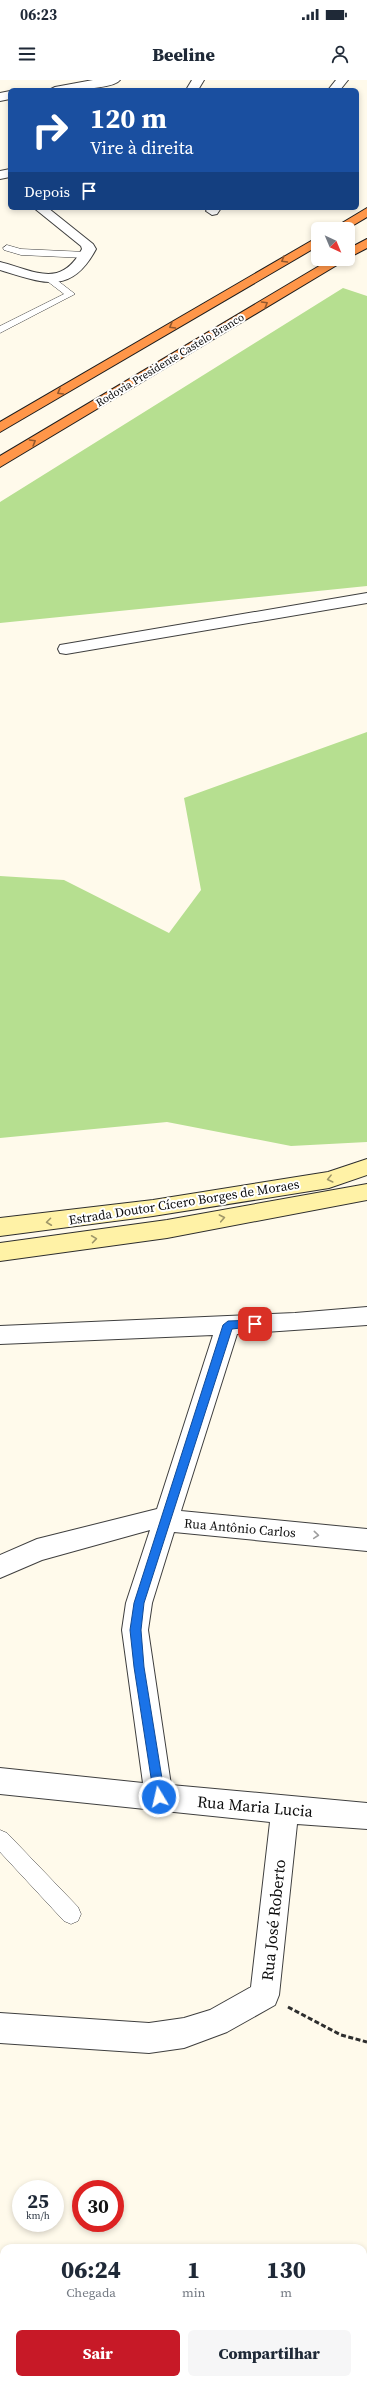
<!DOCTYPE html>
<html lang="pt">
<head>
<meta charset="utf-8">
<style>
  :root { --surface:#fff; --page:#f6f6f7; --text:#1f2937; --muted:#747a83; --accent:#c71927 }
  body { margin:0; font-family:"Source Serif 4",serif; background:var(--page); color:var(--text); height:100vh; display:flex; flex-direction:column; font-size:15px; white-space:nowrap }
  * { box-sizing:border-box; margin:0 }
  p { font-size:13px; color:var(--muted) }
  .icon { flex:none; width:22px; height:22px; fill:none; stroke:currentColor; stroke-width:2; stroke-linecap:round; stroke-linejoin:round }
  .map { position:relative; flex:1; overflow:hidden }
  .side { position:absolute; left:0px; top:2164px; width:367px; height:140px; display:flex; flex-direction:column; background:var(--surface); border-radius:12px 12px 0 0; box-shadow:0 2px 6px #0003 }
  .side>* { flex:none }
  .guide { position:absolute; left:8px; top:8px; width:351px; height:122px; border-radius:6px; box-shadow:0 2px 6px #0003; background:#1a4fa0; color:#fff; overflow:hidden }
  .needle { width:26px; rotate:136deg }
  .tools { position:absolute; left:311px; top:142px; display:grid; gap:8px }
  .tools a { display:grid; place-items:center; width:44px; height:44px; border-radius:6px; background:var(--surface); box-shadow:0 2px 6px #0003; font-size:20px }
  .speed { position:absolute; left:12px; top:2100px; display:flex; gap:8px; font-size:20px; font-weight:700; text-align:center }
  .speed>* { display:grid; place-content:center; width:52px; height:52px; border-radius:50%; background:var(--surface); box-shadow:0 2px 6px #0003; line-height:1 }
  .speed small { font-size:10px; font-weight:400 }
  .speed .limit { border:6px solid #d22; background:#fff; color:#111 }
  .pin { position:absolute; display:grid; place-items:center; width:34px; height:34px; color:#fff; margin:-17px; border-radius:8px; box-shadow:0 2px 6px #0006 }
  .me { position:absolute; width:44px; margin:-22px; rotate:351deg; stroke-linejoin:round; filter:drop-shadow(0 0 3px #0008) }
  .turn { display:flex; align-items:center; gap:14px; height:84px; padding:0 16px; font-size:18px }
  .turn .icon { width:52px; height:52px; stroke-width:2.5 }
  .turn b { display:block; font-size:28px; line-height:34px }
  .then { display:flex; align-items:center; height:38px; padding:0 16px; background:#0003; gap:8px; font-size:15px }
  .eta { display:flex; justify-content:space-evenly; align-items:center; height:68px; text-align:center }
  .eta b { font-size:24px; font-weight:800; line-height:28px }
  .primary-button { display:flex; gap:8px; margin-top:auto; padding:8px 16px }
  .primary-button a { flex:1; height:46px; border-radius:6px; background:var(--accent); color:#fff; font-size:16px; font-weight:800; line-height:46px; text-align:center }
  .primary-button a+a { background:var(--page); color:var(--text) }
  .status { display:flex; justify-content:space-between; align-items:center; height:28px; padding:0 20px; background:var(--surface); direction:ltr }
  .status svg { height:11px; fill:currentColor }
  header { display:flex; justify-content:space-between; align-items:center; height:52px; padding:0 16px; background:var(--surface); font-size:18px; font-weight:800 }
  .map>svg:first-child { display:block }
</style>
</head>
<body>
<div class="status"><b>06:23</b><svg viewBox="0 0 49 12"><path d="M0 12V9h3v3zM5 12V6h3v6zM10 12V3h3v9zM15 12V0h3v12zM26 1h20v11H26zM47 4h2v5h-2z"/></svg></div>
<header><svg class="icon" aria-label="menu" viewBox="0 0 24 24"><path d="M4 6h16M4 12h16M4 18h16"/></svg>Beeline<svg class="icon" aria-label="person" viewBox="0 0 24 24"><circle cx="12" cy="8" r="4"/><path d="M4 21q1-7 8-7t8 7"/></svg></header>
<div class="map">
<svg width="367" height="2304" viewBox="0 0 367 2304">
  <rect width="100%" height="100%" fill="#fffaeb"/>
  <path fill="#b6df90" d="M343 208 367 216V506L0 543V422Z
    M367 652V1062L291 1066 167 1042 0 1058V796L64 800 169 853 201 810 184 718Z"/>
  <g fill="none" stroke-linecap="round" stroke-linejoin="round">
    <defs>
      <path id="lane" d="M7 165 21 169 86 172 90 175 86 178 21 175 4 170 3 168Z
        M47 197H53L75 214 0 253V246L64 214 47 201Z
        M0 1750 7 1753 78 1827 81 1834 78 1841 71 1844 64 1841 0 1772Z
        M0 2226 4 2228V2250L0 2248Z
        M144 2300H171L173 2304H146Z"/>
      <path id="street" d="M93 0H120C113 10 62 10 49 10L55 7Z
        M192 0H204L198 10H186Z
        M336 0H348L340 10H328Z
        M10 11V19L0 21V13Z
        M10 89V97L0 99V91Z
        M34 128H48L93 164 96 169C71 216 43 203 0 190V182C35 191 61 209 82 169L81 166Z
        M208 128H221L217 134 212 135 206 131Z
        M367 513V523L66 574 60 573 58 569 60 565 66 564Z
        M367 1227V1245L237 1254 181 1431 367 1449V1471L174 1452 152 1523 148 1550 171 1705 367 1723V1749L297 1744 279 1915 275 1925 227 1952 184 1968 149 1973 0 1963V1933L149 1943 184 1938 210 1930 251 1907 270 1742 0 1714V1688L143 1703 122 1550 126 1523 150 1450 42 1480 0 1498V1475L37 1459 157 1429 213 1255 0 1264V1246L295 1233Z"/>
      <path id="secondary" d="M367 1079V1095L329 1108 153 1136 0 1156V1138L153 1120 328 1092Z
        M367 1104V1120L167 1158 0 1181V1163L167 1140Z"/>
      <path id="highway" d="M367 128V137L347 149H332Z
        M318 157V166L0 352V342Z
        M367 159V168L348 178V169Z
        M331 179H347L0 387V376Z"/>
    </defs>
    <use href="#lane" stroke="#3f3f3f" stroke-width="1"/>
    <use href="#street" stroke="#3f3f3f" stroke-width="2"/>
    <use href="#secondary" stroke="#2e2e2e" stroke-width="2"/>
    <use href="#highway" stroke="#1d1d1d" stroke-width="2"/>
    <path stroke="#2e2e2e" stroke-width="3" stroke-dasharray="5 2.5" stroke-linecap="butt" d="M288 1927 341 1955 367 1962"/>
    <use href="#lane" fill="#fff" fill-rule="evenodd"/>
    <use href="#street" fill="#fff" fill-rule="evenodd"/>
    <use href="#secondary" fill="#fff2a6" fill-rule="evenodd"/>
    <use href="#highway" fill="#ff9649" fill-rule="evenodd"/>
  </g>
  <defs><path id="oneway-chevron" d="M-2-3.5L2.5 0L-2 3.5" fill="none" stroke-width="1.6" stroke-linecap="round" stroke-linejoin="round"/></defs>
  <g stroke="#92582e">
    <use href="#oneway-chevron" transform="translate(284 180) rotate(150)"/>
    <use href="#oneway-chevron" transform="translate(265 224) rotate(-31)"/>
    <use href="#oneway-chevron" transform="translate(172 246) rotate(150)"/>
    <use href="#oneway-chevron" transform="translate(60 312) rotate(150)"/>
    <use href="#oneway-chevron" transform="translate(33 362) rotate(-31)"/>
  </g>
  <g stroke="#9e9668">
    <use href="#oneway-chevron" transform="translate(330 1099) rotate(166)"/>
    <use href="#oneway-chevron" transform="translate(222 1138) rotate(-11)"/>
    <use href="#oneway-chevron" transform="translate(49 1142) rotate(173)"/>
    <use href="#oneway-chevron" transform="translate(94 1159) rotate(-8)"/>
  </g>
  <use stroke="#9e9e9e" href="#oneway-chevron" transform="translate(316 1455) rotate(5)"/>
  <path fill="#1a73e8" stroke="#114b97" d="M255 1240 258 1241V1246L232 1249 144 1523 141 1550 144 1587 165 1717 159 1722 154 1717 134 1587 130 1550 134 1523 223 1245 228 1241Z"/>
  <g text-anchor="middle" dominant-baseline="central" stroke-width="4" stroke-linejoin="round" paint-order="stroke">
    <g font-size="11" fill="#0c0c0c" stroke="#fff">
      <text transform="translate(170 280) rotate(-31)">Rodovia Presidente Castelo Branco</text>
    </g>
    <g font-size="13" fill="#0c0c0c" stroke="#fff">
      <text transform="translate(184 1122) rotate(-9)">Estrada Doutor Cícero Borges de Moraes</text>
      <text transform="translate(240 1448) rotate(5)">Rua Antônio Carlos</text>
    </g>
    <g font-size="16" fill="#0c0c0c" stroke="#fff">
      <text transform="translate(255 1726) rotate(5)">Rua Maria Lucia</text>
      <text transform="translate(273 1840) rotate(-84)">Rua José Roberto</text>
    </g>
  </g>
</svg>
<div class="tools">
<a><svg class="needle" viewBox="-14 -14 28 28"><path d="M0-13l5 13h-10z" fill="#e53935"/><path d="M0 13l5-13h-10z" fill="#747a83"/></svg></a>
</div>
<div class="speed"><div>25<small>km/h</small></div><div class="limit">30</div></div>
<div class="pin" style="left:255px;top:1244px;background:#d93025"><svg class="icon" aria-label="arrive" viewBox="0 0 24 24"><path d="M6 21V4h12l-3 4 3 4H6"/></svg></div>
<svg class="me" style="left:159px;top:1717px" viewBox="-20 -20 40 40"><circle r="17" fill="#1a73e8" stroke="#fff" stroke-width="3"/><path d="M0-11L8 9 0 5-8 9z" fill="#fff"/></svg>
<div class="guide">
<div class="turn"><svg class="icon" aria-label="right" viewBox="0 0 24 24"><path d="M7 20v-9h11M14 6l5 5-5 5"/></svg><div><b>120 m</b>Vire à direita</div></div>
<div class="then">Depois<svg class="icon" aria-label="arrive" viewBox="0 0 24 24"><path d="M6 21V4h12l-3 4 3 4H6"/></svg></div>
</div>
<section class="side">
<div class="eta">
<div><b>06:24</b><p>Chegada</p></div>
<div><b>1</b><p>min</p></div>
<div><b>130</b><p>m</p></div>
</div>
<div class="primary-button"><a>Sair</a><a>Compartilhar</a></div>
</section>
</div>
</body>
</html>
